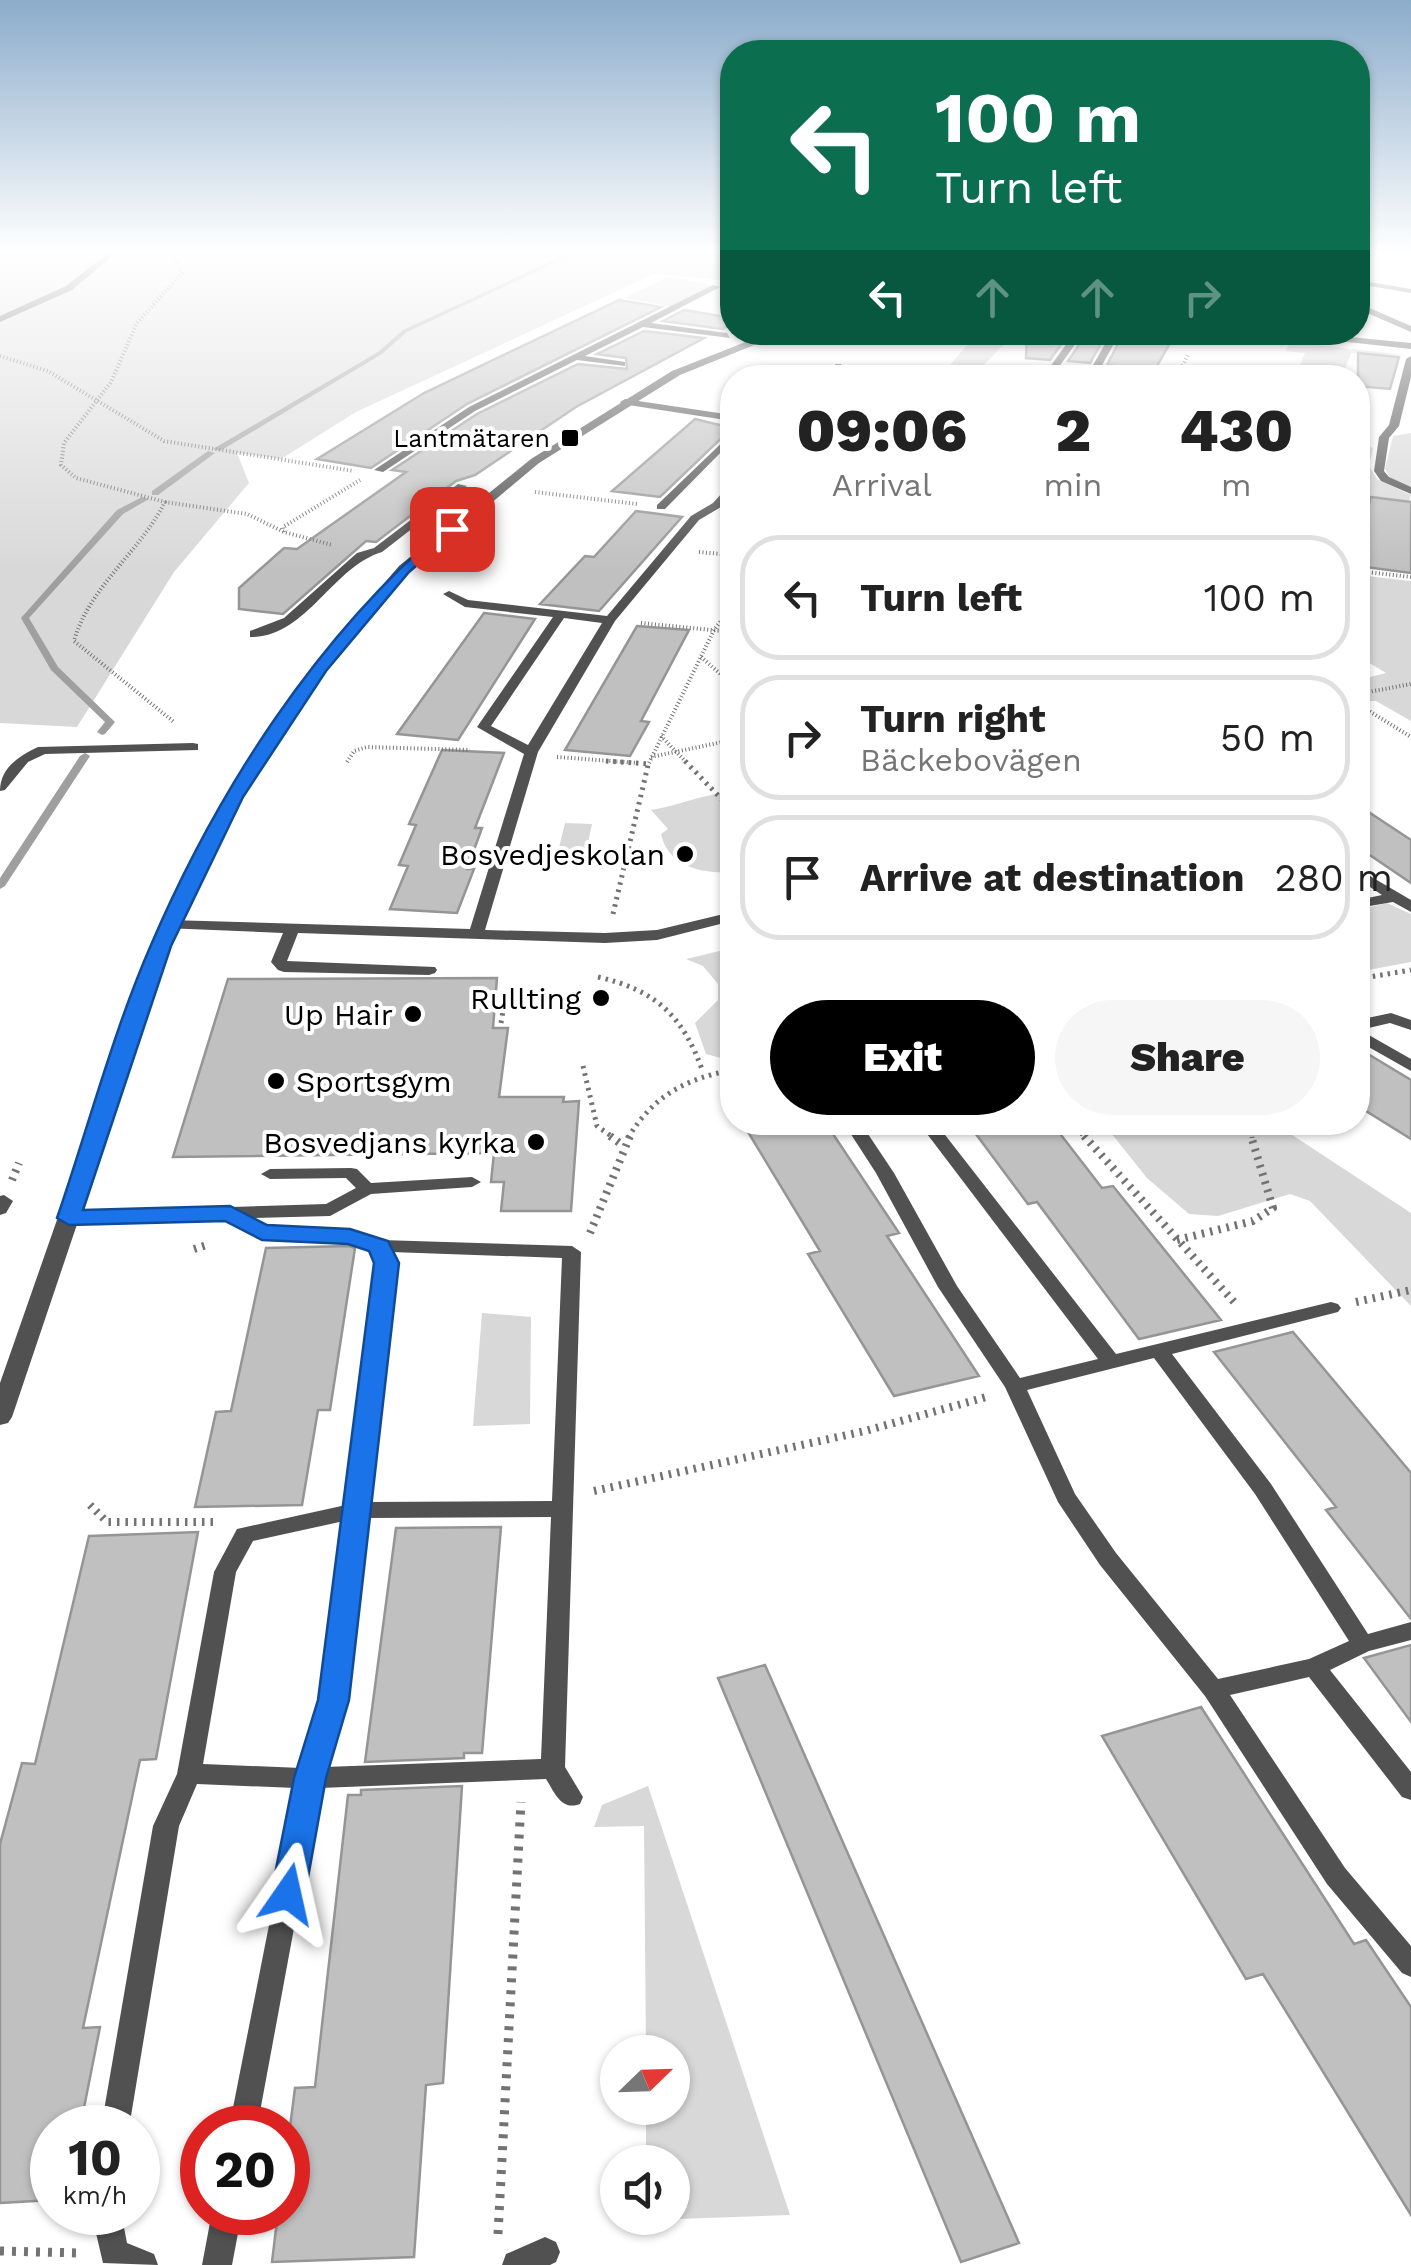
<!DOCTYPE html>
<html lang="en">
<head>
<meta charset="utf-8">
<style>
  :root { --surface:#fff; --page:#f6f6f6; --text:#222; --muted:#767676; --line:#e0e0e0; --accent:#000 }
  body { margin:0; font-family:"Work Sans",sans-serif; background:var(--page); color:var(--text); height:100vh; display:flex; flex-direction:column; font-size:38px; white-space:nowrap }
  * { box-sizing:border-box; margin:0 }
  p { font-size:32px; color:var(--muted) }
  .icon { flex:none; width:55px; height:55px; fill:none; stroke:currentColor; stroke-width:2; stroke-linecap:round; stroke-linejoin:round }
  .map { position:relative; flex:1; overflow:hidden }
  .details { position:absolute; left:720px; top:365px; width:650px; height:770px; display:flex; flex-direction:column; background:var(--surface); border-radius:40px; box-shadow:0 2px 8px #0004 }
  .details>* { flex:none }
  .top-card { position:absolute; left:720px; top:40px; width:650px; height:305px; border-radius:40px; box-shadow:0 2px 8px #0004; background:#0b6e4f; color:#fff; overflow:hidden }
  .needle { width:65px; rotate:67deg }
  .buttons { position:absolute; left:600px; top:2035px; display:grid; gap:20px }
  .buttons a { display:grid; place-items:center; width:90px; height:90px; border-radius:50%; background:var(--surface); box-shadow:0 2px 8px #0004; font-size:50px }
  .speed { position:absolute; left:30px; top:2105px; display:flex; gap:20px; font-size:50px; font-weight:700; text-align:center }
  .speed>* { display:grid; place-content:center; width:130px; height:130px; border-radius:50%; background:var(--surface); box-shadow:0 2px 8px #0004; line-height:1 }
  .speed small { font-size:25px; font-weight:400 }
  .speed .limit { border:15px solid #d22; background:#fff; color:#111 }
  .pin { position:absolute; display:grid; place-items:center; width:85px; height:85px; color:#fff; margin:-42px; border-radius:20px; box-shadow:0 5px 15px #0006 }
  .me { position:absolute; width:110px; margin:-55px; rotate:11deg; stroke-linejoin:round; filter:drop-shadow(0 0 8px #0008) }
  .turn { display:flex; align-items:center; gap:35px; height:210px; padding:0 50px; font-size:45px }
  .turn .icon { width:130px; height:130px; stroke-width:2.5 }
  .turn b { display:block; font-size:70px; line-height:85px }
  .lanes { display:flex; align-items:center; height:95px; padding:0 50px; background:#0003; justify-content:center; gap:50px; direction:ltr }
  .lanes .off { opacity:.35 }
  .eta { display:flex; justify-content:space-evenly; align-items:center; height:170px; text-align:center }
  .eta b { font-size:60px; font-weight:800; line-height:70px }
  .primary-button { display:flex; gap:20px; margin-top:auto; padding:20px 50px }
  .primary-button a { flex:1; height:115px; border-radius:60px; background:var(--accent); color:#fff; font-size:40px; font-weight:800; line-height:115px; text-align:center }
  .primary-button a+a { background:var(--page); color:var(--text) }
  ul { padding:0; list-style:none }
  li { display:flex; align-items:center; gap:30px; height:125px; margin:0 20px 15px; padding:0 30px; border:5px solid var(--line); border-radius:40px }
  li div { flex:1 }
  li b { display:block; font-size:38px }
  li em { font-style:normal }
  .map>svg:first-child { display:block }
</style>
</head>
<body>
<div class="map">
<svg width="1411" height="2265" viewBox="0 0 1411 2265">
  <rect width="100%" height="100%" fill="#fff"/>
  <path fill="#d8d8d8" d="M0 254H732V281L654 274 356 412 281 459 237 453 249 483 174 572 77 727 0 723Z
    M668 277 713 285 671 307 624 298Z
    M977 333H1015L972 377H843L857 369 940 377Z
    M1242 337 1407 355 1351 353 1342 377H1295L1305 353 1286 351 1288 345 1223 340Z
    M1411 433V489L1391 479 1385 469 1393 436Z
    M1358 443 1373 448 1369 466 1377 479 1411 495 1409 502 1363 496 1358 523Z
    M1358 575 1411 581V721L1376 701H1358V680L1386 673 1358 656Z
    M722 793 732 803V872C703 874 668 867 661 834L668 829 651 810C676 806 696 797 722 793Z
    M565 823 592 824 585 857 557 856Z
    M1387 903 1411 914V962L1358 972V910Z
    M732 948V1061L706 1054 695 1023 718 1000V984L703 966 686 959Z
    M1103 1123H1274L1411 1213V1306L1310 1201 1290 1194 1218 1216 1189 1214 1147 1178Z
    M482 1313 531 1317 530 1424 473 1426Z
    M648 1786 790 2215 647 2220 672 2218V2162H646V2108H672V2052H646L644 1826 594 1827 602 1805Z"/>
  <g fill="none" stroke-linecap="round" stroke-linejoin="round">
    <path fill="#9f9f9f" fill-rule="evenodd" d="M567 254H574L407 332 382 354 220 451 213 449 378 352 403 330Z
      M208 451 215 453 158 495H152V491Z
      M142 497 149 499 123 514 29 618 58 667 115 722 105 734 102 735 97 732 105 722 51 670 21 618 117 510Z
      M85 753 90 756 5 886 0 889V878L80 756Z"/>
  </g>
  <path fill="#c0c0c0" stroke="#959595" stroke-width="2.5" d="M619 300 661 307 467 404 371 468 317 459 424 393Z
    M684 310 732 318V323L723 329 663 321Z
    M644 331 704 338 576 407 475 475 456 481 376 542 366 541 283 614 239 609V588L284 548 297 549 406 472 392 470 477 414 578 364 627 369 626 358 597 354Z
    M1027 332H1070L1050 360 1026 358Z
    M1088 332H1098L1103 340 1090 363 1068 361Z
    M1115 332H1120L1173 338 1150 378H1108L1115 366 1107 365 1119 342Z
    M1358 353 1399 357 1390 389 1358 386Z
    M695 419 732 428 660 497 612 491Z
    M1371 497 1411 502V573L1358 566 1365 542 1359 541Z
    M636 511 682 517 599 611 540 604 585 556 594 557Z
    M484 613 535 619 458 740 397 734Z
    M637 626 689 630 641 721 649 722 630 756 565 750Z
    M442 750 504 753 475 828H482L467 869H474L457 913 390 909 408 866 399 865 416 825 409 824Z
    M1358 805 1411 840V883L1358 847Z
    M497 978 493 1028H508L499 1097H564L563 1102 579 1101 571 1211H501L504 1182H491L494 1153 173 1157 228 979Z
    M1358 1048 1411 1080V1139L1358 1106Z
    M742 1122H825L899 1233 887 1236 979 1376 894 1396 808 1254 820 1251Z
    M967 1122H1051L1102 1188 1113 1186 1221 1320 1139 1339 1037 1202 1028 1204Z
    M349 1246 355 1248 330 1410H318L302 1505 195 1507 216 1412 231 1411 266 1248Z
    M1293 1332 1411 1473V1619L1326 1510 1336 1507 1214 1352Z
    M501 1527 482 1753H464V1758L365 1762 396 1528Z
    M198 1532 156 1759 140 1760 83 2028 100 2027 80 2128H52V2200L0 2203V1844L22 1763 35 1764 89 1536Z
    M1411 1645V1722L1364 1658Z
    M765 1665 1019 2243 961 2262 718 1678Z
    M1201 1707 1354 1944 1366 1940 1411 2007V2215L1263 1974 1246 1979 1102 1736Z
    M462 1786 443 2083 426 2085 414 2257 272 2262 278 2212H288V2143L295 2088 315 2087 348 1795H361V1790Z"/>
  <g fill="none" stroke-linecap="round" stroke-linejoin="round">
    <path stroke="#737373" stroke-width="4" stroke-dasharray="1 2.5" stroke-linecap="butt" d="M172 254 182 273 137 323 111 382 64 443 61 465 76 478 165 502C140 552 89 587 74 641L174 722
      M0 356 48 371 164 441 354 471
      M1176 378 1188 355
      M535 492 637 504
      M165 502 247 514 284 532 332 545
      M284 532 283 527 360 480
      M699 552 732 555
      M1358 571 1411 577
      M641 623 732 632
      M701 657 732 684
      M1358 694 1411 684
      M1358 704 1411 737
      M661 736 687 763
      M557 757 638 763
      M651 757 732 740
      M347 762 354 751 367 747 470 750
      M649 763 714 630 732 606"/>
    <path stroke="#737373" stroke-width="5" stroke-dasharray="2.5 5" stroke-linecap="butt" d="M606 761 649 764
      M685 761 732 810
      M613 914 649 761
      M598 977C656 990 683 1016 703 1072
      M1358 979 1411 970
      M501 1023 505 999
      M583 1066 597 1126 614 1138
      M1071 1122 1086 1138
      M1250 1122 1252 1138
      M628 1138C653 1096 685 1079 732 1070"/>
    <path stroke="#737373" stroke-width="8" stroke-dasharray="2.5 6" stroke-linecap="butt" d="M610 1136 621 1144
      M1084 1136 1235 1303
      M12 1180 19 1163
      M590 1233 630 1136
      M1177 1240 1253 1221 1273 1208 1251 1136
      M194 1249 210 1244
      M1356 1302 1411 1290
      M594 1491 865 1431 990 1396
      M90 1505 107 1522H216"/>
    <path stroke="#737373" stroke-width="9" stroke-dasharray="4 8" stroke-linecap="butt" d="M498 2234 521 1802
      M0 2251 79 2253"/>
    <path fill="#515151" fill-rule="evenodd" d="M107 254H115L72 290 0 322V316L66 286Z
      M1365 254H1374L1358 265V260Z
      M1358 280 1411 289V293L1358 284Z
      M713 285 720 287 651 323 727 333 730 338 643 327 585 356 625 362V366L577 360 475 411 383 472 374 470 469 407Z
      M1358 303 1411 326V332L1358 309Z
      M1075 332H1084L1051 378H1042Z
      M1101 332H1110L1116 340 1095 378H1086L1107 340Z
      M1210 332H1219L1212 343H1206Z
      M1411 356V377L1399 426 1389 438 1384 471 1389 477 1411 487V494L1381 481 1374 471 1379 437 1389 425 1406 359Z
      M835 364H841L845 372 840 378H830L835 372Z
      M625 399 732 415V421L622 404 620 402Z
      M732 433V441L665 509H657V505Z
      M732 482V491L721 507 699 520 615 621 538 752 485 930 605 933 657 930 732 912V921L657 940 605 943 298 933 287 961 435 967 437 970 435 973 429 975 284 972 278 970 271 962 283 933 164 928 161 925 169 920 470 929 524 754 477 727 553 617 465 607 443 594 449 591 468 600 607 616 691 516 713 503ZM564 618 602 623 528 745 491 726Z
      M458 484 467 486 382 552C332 567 306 638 250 637V631L284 618 357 553 374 548Z
      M193 743 198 744V750L45 754 28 762 5 790 0 791C0 768 19 756 38 747Z
      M1358 869 1411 900V912L1393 902 1358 908V900L1382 895 1358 879Z
      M1391 1013 1411 1020V1030L1390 1023 1360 1030 1411 1059V1071L1358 1041V1020Z
      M843 1122H860L894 1173 957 1286 1020 1378 1098 1359 918 1122H935L1116 1354 1331 1302 1338 1304 1341 1308 1338 1312 1172 1354 1271 1484 1368 1634 1411 1622V1640L1369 1651 1330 1670 1411 1772V1800L1402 1797 1309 1677 1230 1695 1345 1868 1411 1946V1977L1402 1973 1327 1884 1205 1696 1100 1565 1058 1502 1005 1387 938 1287 876 1173ZM1154 1358 1255 1494 1349 1641 1309 1659 1218 1679 1116 1553 1075 1494 1027 1390Z
      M351 1168 357 1169 371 1183 472 1177 481 1182 472 1187 371 1194 330 1216 251 1218 265 1226 350 1230 381 1240 572 1246 581 1252 565 1767 583 1797 580 1804C561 1811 555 1793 546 1779L320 1788 257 2128H229L296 1788 197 1784 179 1826 129 2128H101L153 1826 177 1774 214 1572 237 1529 346 1505 378 1263 371 1250 348 1242 261 1238 226 1219 69 1224 60 1218 69 1212 326 1204 356 1188 346 1178 270 1179 261 1174 270 1169ZM391 1252 562 1258 552 1501 368 1502 396 1263ZM551 1517 541 1759 325 1767 345 1700 366 1518ZM344 1521 321 1700 301 1768 203 1764 236 1572 253 1541Z
      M4 1195 13 1201 6 1213 0 1215V1196Z
      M91 2212H121L127 2243 154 2254 158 2265 103 2263Z
      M212 2212H242L232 2265H202Z
      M545 2237 556 2242 560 2252 556 2262 550 2265H502L506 2254Z"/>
    <path fill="#515151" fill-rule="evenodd" d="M771 332H786L680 375 539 463 409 572 325 670 242 797 178 925 12 1417 8 1423 0 1425V1383L160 925 226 797 314 665 399 566 531 459 672 371Z
      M1257 332H1299L1411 343V349Z"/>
  </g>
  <linearGradient id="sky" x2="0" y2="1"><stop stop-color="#8baccb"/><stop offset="0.44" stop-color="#fff"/><stop offset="1" stop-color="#fff" stop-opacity="0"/></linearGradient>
  <rect width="1411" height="571" fill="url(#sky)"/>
  <path fill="#1a73e8" stroke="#114b97" stroke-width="2.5" d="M447 526 459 529 409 572 326 671 243 797 171 946 83 1210 230 1206 267 1225 350 1229 388 1241 399 1263 349 1700 326 1778 305 1894 300 1905 288 1909 276 1905 271 1894 294 1778 318 1700 374 1263 369 1251 348 1244 262 1240 225 1221 69 1225 57 1218C88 1128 113 1032 151 945 218 789 317 636 447 526Z"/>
  <g fill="#000" stroke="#fff" stroke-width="4">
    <rect x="560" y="428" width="20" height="20" rx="5"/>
    <circle cx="685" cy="854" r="10"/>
    <circle cx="601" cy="998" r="10"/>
    <circle cx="413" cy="1014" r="10"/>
    <circle cx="276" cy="1081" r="10"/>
    <circle cx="536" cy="1142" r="10"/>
  </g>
  <g text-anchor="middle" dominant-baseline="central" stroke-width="8" stroke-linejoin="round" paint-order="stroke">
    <g font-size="25" fill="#000" stroke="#fff" text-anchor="end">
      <text x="550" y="438">Lantmätaren</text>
    </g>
    <g font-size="30" fill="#000" stroke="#fff" text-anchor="end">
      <text x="665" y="854">Bosvedjeskolan</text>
      <text x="581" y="998">Rullting</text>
      <text x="393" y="1014">Up Hair</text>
      <text x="296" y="1081" text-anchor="start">Sportsgym</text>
      <text x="516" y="1142">Bosvedjans kyrka</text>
    </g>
  </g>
</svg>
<div class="buttons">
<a><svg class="needle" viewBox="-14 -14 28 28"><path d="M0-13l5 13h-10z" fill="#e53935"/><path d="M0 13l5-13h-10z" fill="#767676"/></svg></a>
<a><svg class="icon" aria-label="sound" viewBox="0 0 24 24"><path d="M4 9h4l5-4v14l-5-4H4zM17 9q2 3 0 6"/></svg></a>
</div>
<div class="speed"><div>10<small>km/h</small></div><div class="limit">20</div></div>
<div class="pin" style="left:452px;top:529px;background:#d93025"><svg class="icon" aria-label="arrive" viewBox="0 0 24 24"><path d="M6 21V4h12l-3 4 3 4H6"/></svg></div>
<svg class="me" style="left:288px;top:1894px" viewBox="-20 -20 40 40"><path d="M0-17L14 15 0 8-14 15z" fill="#1a73e8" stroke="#fff" stroke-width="4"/></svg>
<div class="top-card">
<div class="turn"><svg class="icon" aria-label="left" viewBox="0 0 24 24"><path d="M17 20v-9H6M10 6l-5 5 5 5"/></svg><div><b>100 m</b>Turn left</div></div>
<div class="lanes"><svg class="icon" aria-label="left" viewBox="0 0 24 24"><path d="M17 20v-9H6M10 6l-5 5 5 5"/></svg><svg class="icon off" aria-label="ahead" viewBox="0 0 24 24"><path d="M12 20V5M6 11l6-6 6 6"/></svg><svg class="icon off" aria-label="ahead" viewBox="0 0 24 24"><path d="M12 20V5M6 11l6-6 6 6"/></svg><svg class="icon off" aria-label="right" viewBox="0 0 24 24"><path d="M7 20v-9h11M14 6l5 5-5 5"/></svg></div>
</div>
<section class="details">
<div class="eta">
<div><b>09:06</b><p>Arrival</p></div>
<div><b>2</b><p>min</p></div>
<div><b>430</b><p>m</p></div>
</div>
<ul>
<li><svg class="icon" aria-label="left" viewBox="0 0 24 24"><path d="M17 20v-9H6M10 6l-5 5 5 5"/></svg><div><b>Turn left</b></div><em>100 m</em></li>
<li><svg class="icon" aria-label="right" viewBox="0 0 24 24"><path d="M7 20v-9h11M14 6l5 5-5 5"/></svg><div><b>Turn right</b><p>Bäckebovägen</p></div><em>50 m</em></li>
<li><svg class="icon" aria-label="arrive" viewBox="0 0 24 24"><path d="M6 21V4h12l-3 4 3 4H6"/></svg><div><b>Arrive at destination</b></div><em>280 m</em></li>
</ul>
<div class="primary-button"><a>Exit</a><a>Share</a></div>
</section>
</div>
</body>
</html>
